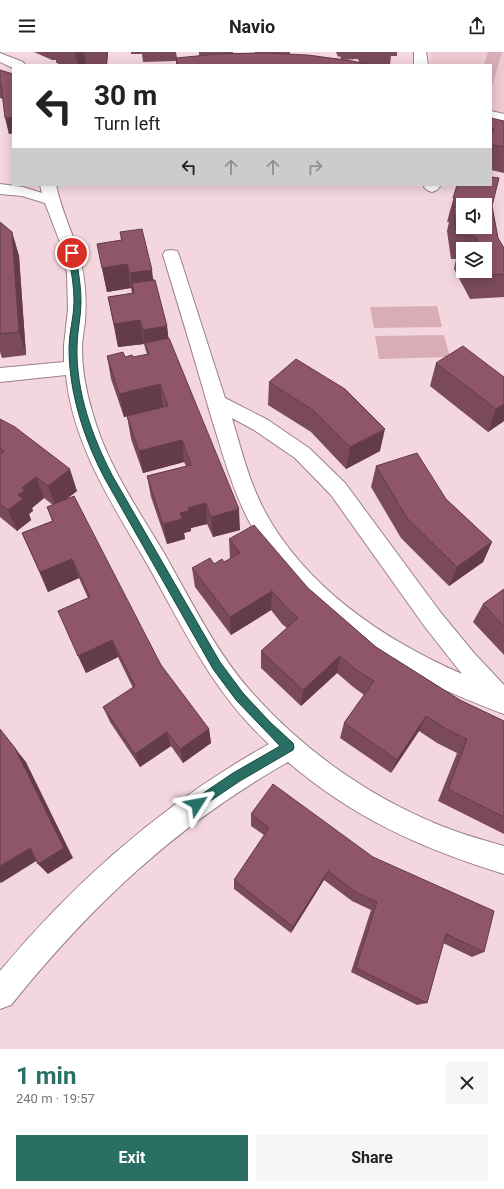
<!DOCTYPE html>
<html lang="en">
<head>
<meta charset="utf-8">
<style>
  :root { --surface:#fff; --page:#f6f6f6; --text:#222; --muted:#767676; --accent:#296f64 }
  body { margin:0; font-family:Roboto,sans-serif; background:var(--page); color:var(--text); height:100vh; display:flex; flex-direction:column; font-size:15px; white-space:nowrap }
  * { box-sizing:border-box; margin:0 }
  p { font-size:13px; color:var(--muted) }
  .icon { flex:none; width:22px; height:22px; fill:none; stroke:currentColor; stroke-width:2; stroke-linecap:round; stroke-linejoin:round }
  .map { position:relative; height:997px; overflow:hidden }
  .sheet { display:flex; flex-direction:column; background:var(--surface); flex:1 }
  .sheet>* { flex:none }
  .guide { position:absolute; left:12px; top:12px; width:480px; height:122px; border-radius:0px; box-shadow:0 2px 10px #0003; background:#fff; color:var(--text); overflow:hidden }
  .fabs { position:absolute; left:456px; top:146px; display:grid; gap:8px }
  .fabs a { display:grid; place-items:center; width:36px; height:36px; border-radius:0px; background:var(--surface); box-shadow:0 2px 10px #0003; font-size:20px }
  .pin { position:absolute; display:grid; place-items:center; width:34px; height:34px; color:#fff; margin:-17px; border:2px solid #fff; border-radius:50%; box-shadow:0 1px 4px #0007 }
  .me { position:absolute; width:44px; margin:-22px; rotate:56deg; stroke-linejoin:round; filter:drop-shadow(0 0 3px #0008) }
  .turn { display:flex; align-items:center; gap:14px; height:84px; padding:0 16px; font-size:18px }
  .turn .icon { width:52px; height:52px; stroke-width:2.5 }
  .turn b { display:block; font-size:28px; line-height:34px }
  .lanes { display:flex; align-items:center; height:38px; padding:0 16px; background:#0003; justify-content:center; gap:20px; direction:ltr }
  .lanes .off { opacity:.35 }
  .round { display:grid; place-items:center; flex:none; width:42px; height:42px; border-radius:0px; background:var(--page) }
  .headline { display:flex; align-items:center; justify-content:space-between; height:68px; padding:0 16px }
  h1 { font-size:24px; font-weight:700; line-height:30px; color:var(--accent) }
  .cta { display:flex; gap:8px; margin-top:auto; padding:8px 16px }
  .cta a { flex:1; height:46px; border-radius:0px; background:var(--accent); color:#fff; font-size:16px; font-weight:700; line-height:46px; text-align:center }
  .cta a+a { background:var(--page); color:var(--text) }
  header { display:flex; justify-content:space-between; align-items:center; height:52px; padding:0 16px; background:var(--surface); font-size:18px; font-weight:700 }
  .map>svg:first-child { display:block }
</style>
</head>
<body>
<header><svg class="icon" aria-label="menu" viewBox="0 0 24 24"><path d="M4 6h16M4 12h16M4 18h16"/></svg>Navio<svg class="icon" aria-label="share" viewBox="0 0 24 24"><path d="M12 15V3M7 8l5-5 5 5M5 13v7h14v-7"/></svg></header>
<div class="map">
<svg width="504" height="997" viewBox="0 0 504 997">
  <rect width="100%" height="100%" fill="#f4d7de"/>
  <path fill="#eec9d2" d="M431 0H504V62L491 59V13H430Z"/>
  <path fill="#d9adb8" d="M488 0H502L491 38V13H484Z
    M437 254 442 275 374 276 370 255Z
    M444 283 450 305 379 307 375 284Z"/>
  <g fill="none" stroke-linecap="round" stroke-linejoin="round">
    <defs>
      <path id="minor" d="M414 0H426L428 13H414Z
        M0 1 23 10 25 13H13V16L0 10Z
        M491 59 504 62V70L491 67Z
        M0 132 23 135 42 141 40 133H56C63 166 80 194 84 227 86 242 86 256 85 270 84 279 82 287 82 296 82 317 86 339 92 359 106 411 137 456 164 501 189 545 215 598 248 636 302 699 377 751 455 779 471 785 488 789 504 794V822C423 797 353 766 288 710 176 773 91 854 11 953L0 957V919C76 828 165 750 269 692 215 643 185 580 150 517 115 456 73 395 66 323L0 330V316L64 310V293L68 257 67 221 61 193 45 151 22 144 0 142Z
        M425 133H441L437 138 432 140 427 138 424 135Z
        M171 198 177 199 179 203 225 346 268 368 309 396 345 431 441 561 474 601 504 633V662C401 624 306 573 251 473 232 438 222 399 210 361 195 308 179 256 163 203L165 199ZM232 366 254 378 295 406 331 443 425 575 462 622C384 588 305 535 264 458 249 429 241 397 232 366Z"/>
    </defs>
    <use href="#minor" stroke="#9b8187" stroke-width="2"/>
    <use href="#minor" fill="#fff" fill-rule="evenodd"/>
  </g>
  <path fill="#7a4a58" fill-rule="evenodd" d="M34 0H108L107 13H58V11H56V8H52Z
    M131 0H188H176L177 6 199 4V0H233V1H255V0H290V2L341 7 340 4 338 5 336 0H397V4H391L390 13H176V9L143 10 142 2H131ZM358 7 359 10 342 8Z
    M0 18 13 22V81L9 82 3 47 0 46Z
    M491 68 504 69V121L491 118Z
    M457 133 492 154 498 186 504 196V245L470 247 454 217 456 207H451L447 179 449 170H447ZM463 153H485L463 175ZM463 197 485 219H463Z
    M0 170 12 180 19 204 26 303 2 306 0 300Z
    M120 180 154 228 167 274 168 286 240 478 213 485 207 472 191 476V479L184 481 185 487 167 492 151 445 147 424 186 414 184 410 143 421 131 387 127 364 164 355 124 365 111 327 107 304 133 305 147 302 144 292 118 295 108 245 132 241 131 236 107 240 97 192 121 188Z
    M463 294 504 369 488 380 430 334 436 311Z
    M269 330 380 399 346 417 311 380 268 353Z
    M0 367 77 439 65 448 161 613 209 677 211 691 183 711 171 694 140 715 110 670 103 655 133 636 118 605 86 621 58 559 88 546 79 526 48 540 22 481 52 469 47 455 53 453 44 446 32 456 33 459 29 462 31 468 17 479 0 465Z
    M376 414 446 447 492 490 483 510 449 534 401 486 371 435Z
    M229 487 308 536 376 595 460 648 504 669V782L438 749 457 701 437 691 419 679 391 721 340 686 344 671 364 643 352 634 337 621 301 654 261 616V599L287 576 282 572 271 558 231 583 195 535 192 516 224 510 230 507Z
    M504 537V603L473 570 483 552Z
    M251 762 484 900 472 905 443 891 427 951 417 953 351 920 371 858 352 849 324 828 291 881 234 837V828L264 783 251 774Z"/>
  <path fill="#633c47" d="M75 0H84L86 13H78Z
    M106 0H108L107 13Z
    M13 65V81L9 82 5 66Z
    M12 180 19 204 26 303 19 280Z
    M127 212 131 236 107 240 102 216Z
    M152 218 155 242 132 231 134 245H133L130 221Z
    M140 268 144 292 118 295 114 272Z
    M167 274 170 298 145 291 146 302 143 278Z
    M160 332 163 355 124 365 119 342Z
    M504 352V369L488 380 496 357Z
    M385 377 380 399 346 417 350 395Z
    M182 388 184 410 143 421 139 399Z
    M70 417 77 439 56 455 48 434Z
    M36 425 44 446 32 456 33 459 29 462 31 468 17 479 8 458 22 436Z
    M206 451 207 472 191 476V479L184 481 185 487 167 492 163 472 188 456Z
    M239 457 240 478 213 485 211 465Z
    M492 490 483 510 449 534 457 515Z
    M72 507 79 526 48 540 40 520Z
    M272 539 271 558 231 583 230 565Z
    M112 588 118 605 86 621 78 604Z
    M340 604 337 621 301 654 303 638Z
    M426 664 419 679 391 721 397 708Z
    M209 677 211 691 183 711 180 697Z
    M167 680 171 694 140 715 135 702Z
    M15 696 26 710 73 806 48 822 38 812Z
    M30 796 41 806 1 831 0 830V814Z
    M328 819 324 828 291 881 293 875Z"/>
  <path fill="#8e5666" stroke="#633c47" d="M263 1 308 3 352 9 370 13H178L176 6 218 2Z
    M0 18 13 22V65L5 66 1 32 0 31Z
    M491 66 504 69V95L492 93 491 81H492L494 77 491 76Z
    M491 125 499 126 492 154 498 186 504 196V222L476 224 474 219H485V197H463V198L460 193 478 191 475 184 457 183 453 155H463V175H485V153H471V149L453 146 457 133H491Z
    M0 170 12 180 19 280 0 282Z
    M142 177 152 218 130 221 127 212 102 216 97 192 122 188 120 180Z
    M155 228 167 274 143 278 140 268 114 272 108 245 134 241 132 231Z
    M169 286 239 457 211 465 206 451 188 456 189 459 180 461 182 467 163 472 147 424 191 413 182 388 139 399 127 364 168 354 160 332 119 342 107 304 123 300 125 305 132 303 133 305 149 302 145 291Z
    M463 294 504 325V352L496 357 436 311Z
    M296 307 345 337 385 377 350 395 313 358 269 330Z
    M0 367 15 375 70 417 48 434 36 425 22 436 25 438 18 443 23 447 8 458 0 452V402L4 399 0 396Z
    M417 401 446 447 492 490 457 515 407 466 376 414Z
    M74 444 161 613 209 677 180 697 167 680 135 702 103 655 135 634 112 588 78 604 58 559 90 545 72 507 40 520 22 481 53 469 47 455Z
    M254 473 308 536 376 595 460 648 504 669V765L448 737 467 687 446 677 426 664 397 708 344 671 374 629 356 618 340 604 303 638 261 599 298 566 284 553 272 539 230 565 192 516 210 506 214 512 222 507 224 510 240 501 229 487Z
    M504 537V574L483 552Z
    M0 677 15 696 64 796 38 812 30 796 0 814Z
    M273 732 373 805 494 859 484 900 446 882 427 951 356 916 377 850 357 841 328 819 293 875 234 828 269 776 251 762Z"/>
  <path fill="#296f64" stroke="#1b4841" d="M72 199 75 201C78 217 81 233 81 250 81 265 77 280 77 295 76 340 92 384 112 423L220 610 243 641 270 670 293 691 294 695 293 698 240 729 197 758 193 756 192 752 193 748 233 721 280 694 236 648 213 617 105 427C84 387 69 341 69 296 69 280 74 265 74 250 74 233 71 218 68 201Z"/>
</svg>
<div class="fabs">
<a><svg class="icon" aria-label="sound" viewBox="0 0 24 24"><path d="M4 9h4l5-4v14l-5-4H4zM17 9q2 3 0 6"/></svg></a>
<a><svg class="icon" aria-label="layers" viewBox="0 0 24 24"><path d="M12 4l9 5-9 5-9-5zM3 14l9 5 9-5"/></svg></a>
</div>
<div class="pin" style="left:72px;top:201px;background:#d93025"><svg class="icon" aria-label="arrive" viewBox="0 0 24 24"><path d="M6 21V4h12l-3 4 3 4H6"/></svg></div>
<svg class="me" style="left:197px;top:752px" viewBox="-20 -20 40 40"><path d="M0-17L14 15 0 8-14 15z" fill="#296f64" stroke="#fff" stroke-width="4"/></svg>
<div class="guide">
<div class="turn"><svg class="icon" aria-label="left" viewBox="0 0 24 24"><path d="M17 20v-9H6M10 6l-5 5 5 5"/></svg><div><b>30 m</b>Turn left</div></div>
<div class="lanes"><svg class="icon" aria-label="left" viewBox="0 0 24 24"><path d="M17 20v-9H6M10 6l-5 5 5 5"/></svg><svg class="icon off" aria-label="ahead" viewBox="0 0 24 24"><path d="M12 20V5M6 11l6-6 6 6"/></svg><svg class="icon off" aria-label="ahead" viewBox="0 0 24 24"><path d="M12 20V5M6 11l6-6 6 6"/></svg><svg class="icon off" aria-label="right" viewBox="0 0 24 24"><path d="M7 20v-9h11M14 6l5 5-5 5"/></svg></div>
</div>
</div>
<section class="sheet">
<div class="headline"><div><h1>1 min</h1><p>240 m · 19:57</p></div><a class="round"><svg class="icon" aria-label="close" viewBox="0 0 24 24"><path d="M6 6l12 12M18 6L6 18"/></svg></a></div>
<div class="cta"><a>Exit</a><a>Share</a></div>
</section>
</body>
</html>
